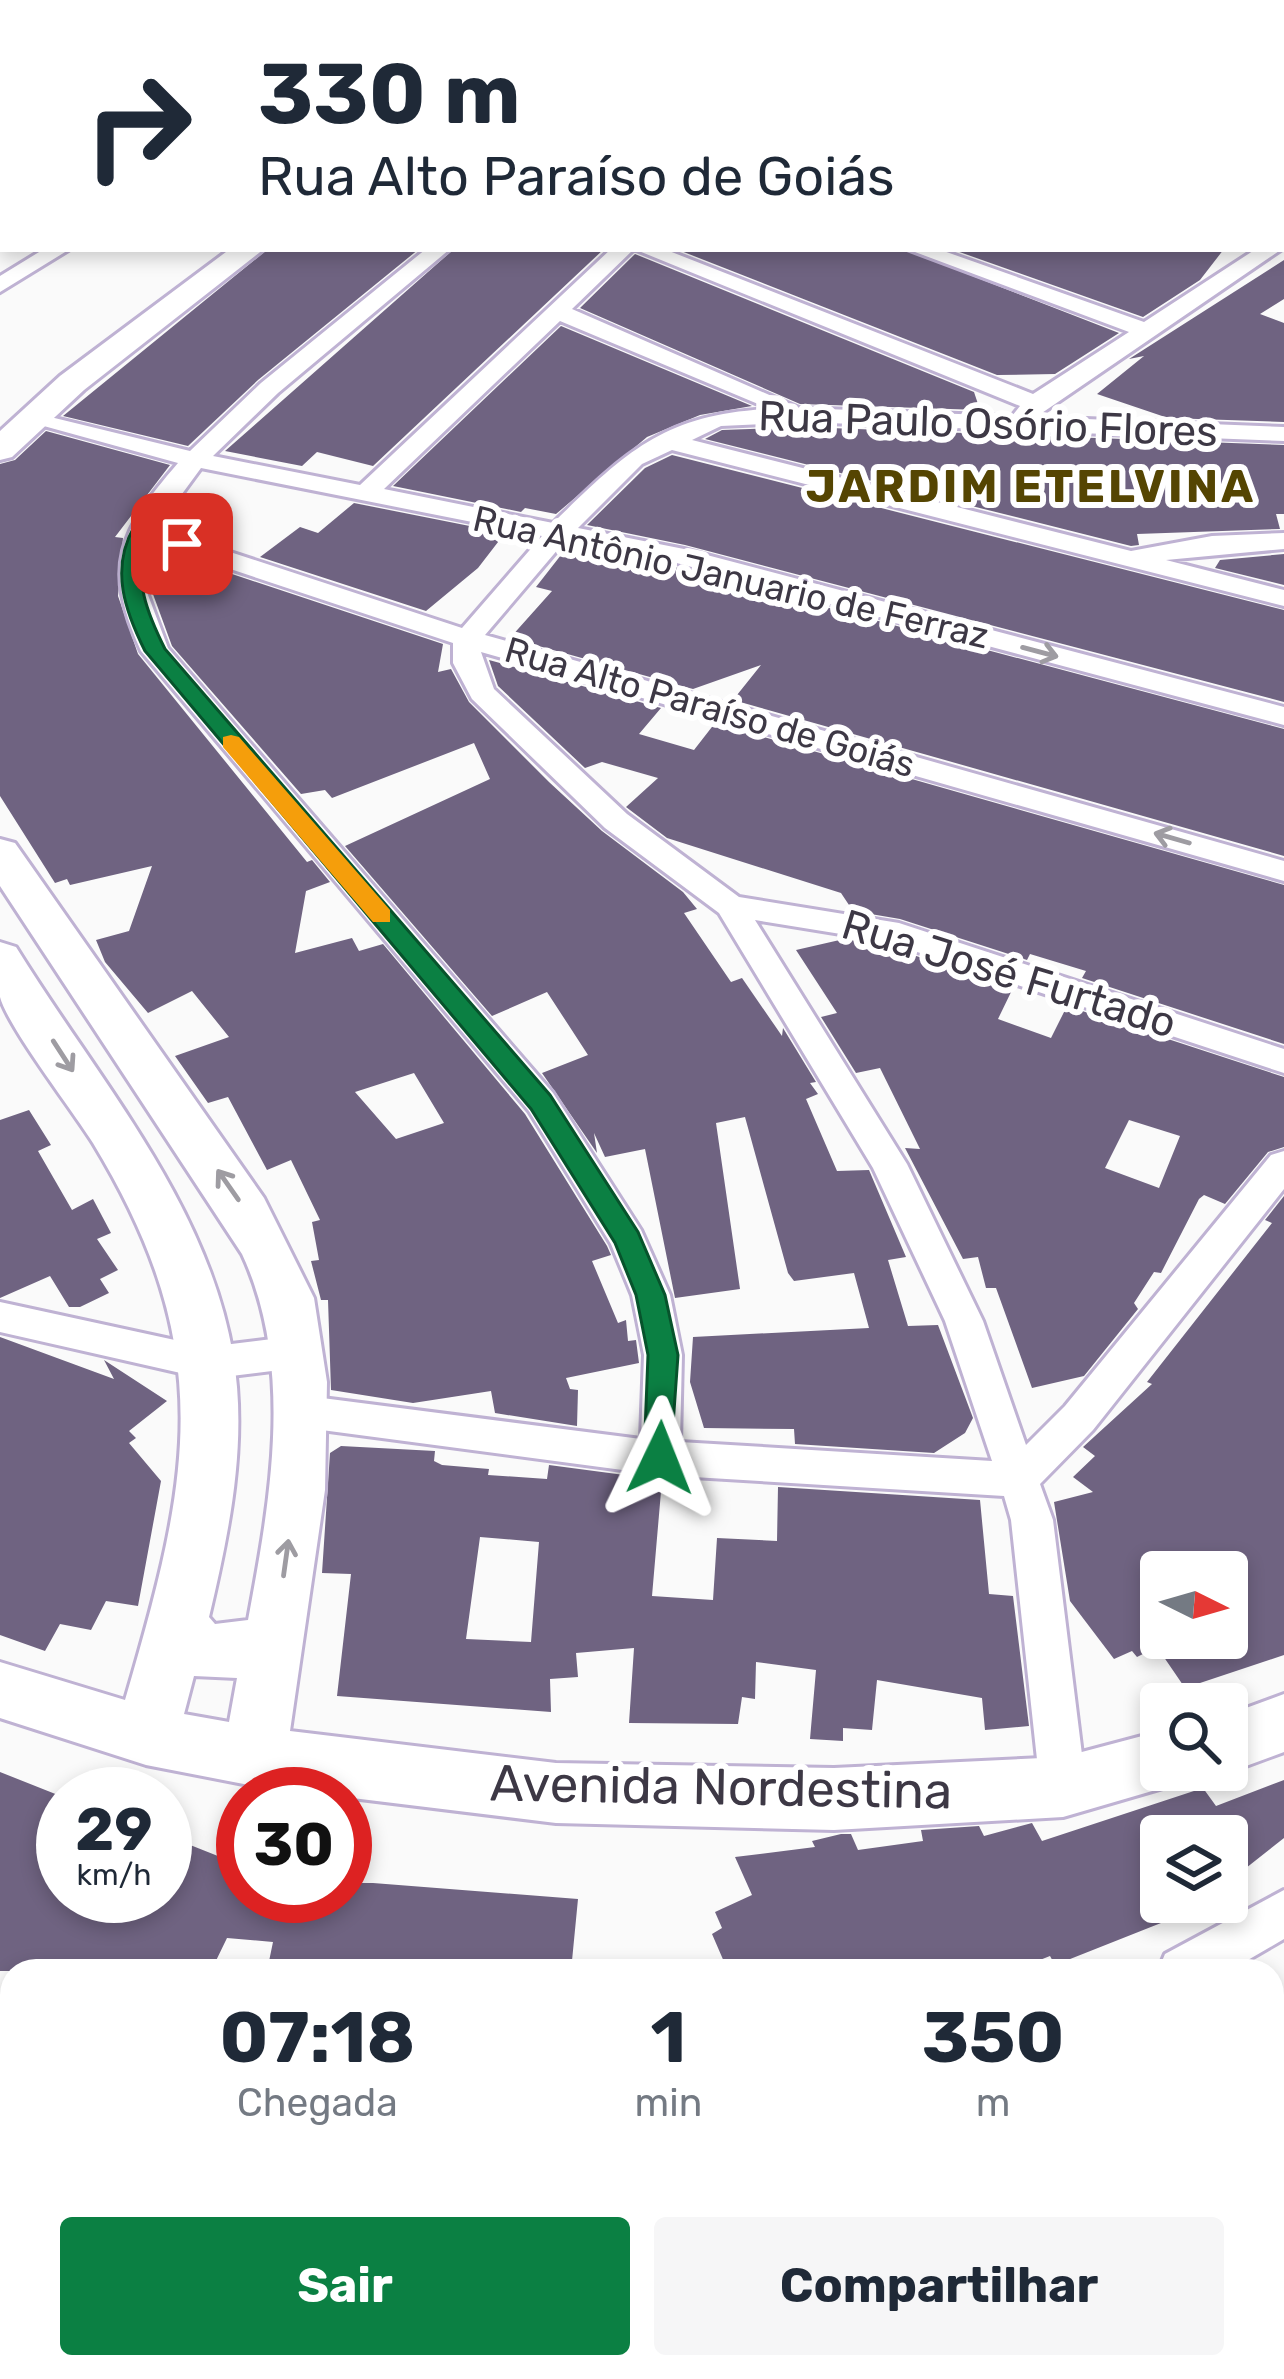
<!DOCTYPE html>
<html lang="pt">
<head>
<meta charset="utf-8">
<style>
  :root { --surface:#fff; --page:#f6f6f7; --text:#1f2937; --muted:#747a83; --accent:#0b8043 }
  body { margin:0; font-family:Rubik,sans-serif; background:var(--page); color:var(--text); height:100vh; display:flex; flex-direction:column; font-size:45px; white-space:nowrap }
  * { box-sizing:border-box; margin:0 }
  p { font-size:39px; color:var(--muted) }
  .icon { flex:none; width:66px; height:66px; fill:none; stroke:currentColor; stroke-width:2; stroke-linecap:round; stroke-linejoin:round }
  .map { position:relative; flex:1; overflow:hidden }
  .side { position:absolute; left:0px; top:1959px; width:1284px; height:420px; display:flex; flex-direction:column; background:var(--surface); border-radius:36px 36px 0 0; box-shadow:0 6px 18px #0003 }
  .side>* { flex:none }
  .top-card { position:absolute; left:0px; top:0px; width:1284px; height:252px; box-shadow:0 6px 18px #0003; background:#fff; color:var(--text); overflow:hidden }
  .needle { width:78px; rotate:95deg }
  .tools { position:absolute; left:1140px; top:1551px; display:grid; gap:24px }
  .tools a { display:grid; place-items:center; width:108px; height:108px; border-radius:12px; background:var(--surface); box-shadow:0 6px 18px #0003; font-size:60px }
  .speed { position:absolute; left:36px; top:1767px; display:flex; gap:24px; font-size:60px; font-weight:700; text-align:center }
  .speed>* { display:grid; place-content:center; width:156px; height:156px; border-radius:50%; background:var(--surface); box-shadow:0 6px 18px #0003; line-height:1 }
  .speed small { font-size:30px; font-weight:400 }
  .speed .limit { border:18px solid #d22; background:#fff; color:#111 }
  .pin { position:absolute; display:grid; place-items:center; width:102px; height:102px; color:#fff; margin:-51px; border-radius:24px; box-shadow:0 6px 18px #0006 }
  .me { position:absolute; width:132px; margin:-66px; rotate:2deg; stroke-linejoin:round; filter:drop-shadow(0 0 9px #0008) }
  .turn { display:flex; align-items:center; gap:42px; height:252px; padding:0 60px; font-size:54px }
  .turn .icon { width:156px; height:156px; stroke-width:2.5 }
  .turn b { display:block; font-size:84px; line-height:102px }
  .eta { display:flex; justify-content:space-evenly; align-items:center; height:204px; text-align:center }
  .eta b { font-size:72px; font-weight:700; line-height:84px }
  .button { display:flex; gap:24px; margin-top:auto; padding:24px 60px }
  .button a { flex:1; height:138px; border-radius:12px; background:var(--accent); color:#fff; font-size:48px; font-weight:700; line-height:138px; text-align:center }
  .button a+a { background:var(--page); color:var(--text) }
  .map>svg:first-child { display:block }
</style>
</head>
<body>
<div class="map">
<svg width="1284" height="2379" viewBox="0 0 1284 2379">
  <rect width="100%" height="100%" fill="#fafafa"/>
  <path fill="#6f6381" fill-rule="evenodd" d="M268 249H419L258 380 188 446 63 416Z
    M454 249H604L373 466 317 452 302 466 225 451Z
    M676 249H903L1119 333 1055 374 997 375Z
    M951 249H1224L1200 280 1143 317Z
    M635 254 974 392 980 410 800 404 580 308Z
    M1284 260V299L1260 314 1284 323V422L1168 418 1097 394 1144 356 1129 359Z
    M561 326 752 406 700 415 647 437 556 514 525 508 521 512 393 486Z
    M803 427 1284 445V514H1276L1280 529 1137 534 1139 545 1131 546 705 439 722 430Z
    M46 431 170 465 115 537 123 538 118 596 138 654 307 862 312 860 330 882 306 891 295 953 352 938 359 951 383 944 525 1114 607 1246 611 1255 592 1261 618 1323 626 1320 628 1341 636 1340 639 1363 566 1378 570 1389 578 1390 577 1426 495 1413 491 1391 413 1403 331 1390 328 1300H321L311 1261 319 1260 312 1222 320 1220 291 1160 267 1170 228 1097 208 1103 175 1056 229 1037 192 991 148 1013 105 962 96 940 129 931 152 866 70 885 67 879 55 883 0 796V464L15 460ZM414 1073 444 1123 396 1139 355 1092Z
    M672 455 1284 610V702L685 545 587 525 645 468Z
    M354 503 505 533 478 568 426 611 260 557 300 527 318 533Z
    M568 546 672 566 1284 729V856L733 700 761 665 693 689 510 638 552 591 536 587Z
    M153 548V557L217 569 443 644 438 672 451 669 469 702 549 782 602 831 683 892 697 909 684 913 731 982 742 978 782 1036 783 1028 816 1082 810 1083 818 1094 806 1099 837 1171 869 1170 906 1257 888 1260 908 1326 938 1325 973 1418 965 1433 934 1453 795 1444 794 1429 704 1428 690 1382 693 1337 869 1328 854 1273 794 1281 788 1273 745 1117 716 1123 740 1289 675 1298 645 1149 605 1157 594 1133 597 1153 542 1073 588 1055 547 992 492 1016 345 846 490 779 474 743 332 798 325 790 301 794 172 646 150 586Z
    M1284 554V585L1215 568 1220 560Z
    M489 660 661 708 639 734 694 750 715 723 1284 885V1044L1082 978 1086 971 1030 954 1027 960 900 919 853 911 841 893 667 838 626 807 658 778 602 762 585 768 498 686Z
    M844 939 883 945 1013 988 998 1019 1051 1038 1067 1006 1284 1077V1147L1268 1152 1225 1204 1204 1195 1199 1199 1161 1273 1154 1272 1134 1303 1138 1309 1084 1376 1032 1388 996 1288H986L978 1257 963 1259 905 1148 920 1149 880 1068 856 1073 821 1017 837 1013 796 950ZM1129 1120 1180 1136 1159 1188 1105 1168Z
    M29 1110 51 1145 38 1151 72 1210 93 1199 111 1233 97 1239 118 1270 100 1279 109 1293 80 1307H69L50 1276 0 1298V1120Z
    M1284 1196V1655L1185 1688 1157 1647 1137 1657 1132 1651 1114 1659 1070 1601 1054 1502 1093 1492 1073 1477 1095 1456 1083 1447 1152 1384 1147 1382 1272 1223 1265 1220ZM1161 1572H1227V1638H1161Z
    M0 1337 114 1379 104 1360 167 1401 129 1431 136 1438 129 1443 161 1481 138 1606 106 1601 91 1630 60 1624 45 1651 0 1635Z
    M341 1446 435 1451 434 1461 442 1465 489 1469 488 1475 547 1479 549 1465 662 1480 652 1596 713 1600 717 1538 777 1541 778 1487 980 1500 989 1594 1013 1596 1029 1726 985 1730 982 1698 877 1680 872 1730 843 1728V1741L810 1739 816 1670 756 1662 755 1699 742 1697 738 1724 629 1723 634 1648 576 1653 578 1677 550 1679 551 1712 337 1696 351 1574 322 1573 330 1453ZM480 1537 539 1542 531 1642 466 1639Z
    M0 1772 63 1797V1896H165V1835L233 1862 230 1875 243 1880V1896H345V1883H373L578 1899 571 1971H267L273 1942 227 1938 211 1971H0Z
    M1284 1780V1838L1227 1883V1836H1161V1902H1214L1055 1965 1050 1956 1012 1971H728L712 1934 722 1928 715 1912 752 1895 735 1857 815 1847 812 1841 841 1834H851L858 1850 923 1841 921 1830 979 1826 984 1836 1032 1823 1042 1841 1203 1788 1216 1806Z"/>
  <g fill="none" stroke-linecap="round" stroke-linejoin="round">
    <defs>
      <path id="street" d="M189 0H216L218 3H191Z
        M304 0H326L302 3Z
        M596 0H617L594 3Z
        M861 0H889L891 3H863Z
        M1050 0H1070L1048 3Z
        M1150 0H1180L1182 3H1152Z
        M1281 12H1284V22H1281Z
        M1281 73H1284V85H1281Z
        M3 82V95L0 96V83Z
        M1281 140H1284V152H1281Z
        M44 249H70L0 292V276Z
        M426 249H450L278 393 213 456 360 485 611 249H634L572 309 799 408 1012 416 1020 406 634 249H664L1033 394 1129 332 907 249H938L1144 322 1256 249H1282L1036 417 1284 427V441L803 422 721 426 692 440 1131 551 1212 536 1284 533V549L1166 560 1284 590V606L672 450 642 464 578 528 684 549 1284 707V725L673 562 565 541 485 635 1284 861V881L481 652 494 689 627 814 739 897 899 923 1284 1049V1073L884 941 755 920 907 1164 983 1321 1026 1445 1065 1406 1271 1155 1284 1151V1189L1093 1430 1040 1484 1053 1520 1086 1787 1079 1802 1063 1808 1047 1802 1040 1787 1011 1520 1004 1496 660 1475 299 1427 285 1423 279 1411 285 1399 299 1395 641 1439 644 1355 632 1295 611 1244 529 1111 141 651C102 566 120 530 178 463L22 420 34 413 190 451 261 383ZM560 321 770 409C664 414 626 452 553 523L384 489ZM201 468 542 536 462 628 157 528ZM149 542 453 643V663L472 699 605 828 719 913 873 1168 945 1321 992 1461 680 1442 682 1355 670 1295 641 1230 553 1093 168 648 145 587Z
        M0 1302 207 1347 296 1336 310 1341 315 1352 310 1363 296 1368 207 1379 0 1332Z
        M1284 1890V1939L1229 1971H1158L1165 1954Z
        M1284 2220V2308L1272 2313V2225Z
        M1272 2360V2379H1218L1221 2367H1272Z
        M319 2367H394L389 2379H314Z"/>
      <path id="secondary" d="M550 0H584L587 3H553Z
        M683 0H711L680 3Z
        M230 249H264L84 390 12 457 0 460V431L60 376Z
        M0 839 15 843 264 1198 314 1298 327 1382 325 1490 290 1731 556 1763 834 1768 1063 1757 1161 1731V1770H1189L1183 1782 1063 1817 834 1830 556 1823 254 1786 146 1765 0 1718V1662L125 1700C190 1479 219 1350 93 1143 73 1111 8 1027 0 997 0 981 0 959 0 942L16 947C96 1077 207 1201 233 1355 248 1442 229 1533 209 1617L215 1624 248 1620C270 1502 295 1367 242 1254L0 886ZM194 1676 237 1678 229 1722 184 1714Z
        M1284 1694V1752L1227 1773 1218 1770H1227V1715Z"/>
    </defs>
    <use href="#street" stroke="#bfb2d3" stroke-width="6"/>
    <use href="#secondary" stroke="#bfb2d3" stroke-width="6"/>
    <use href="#street" fill="#fff" fill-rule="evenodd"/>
    <use href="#secondary" fill="#fff" fill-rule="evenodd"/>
  </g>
  <defs><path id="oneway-shaft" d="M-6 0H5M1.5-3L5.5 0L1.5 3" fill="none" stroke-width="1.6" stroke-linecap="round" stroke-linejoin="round" transform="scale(3)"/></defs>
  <g stroke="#9e9ca2">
    <use href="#oneway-shaft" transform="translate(1040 652) rotate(15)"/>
    <use href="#oneway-shaft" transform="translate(1172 838) rotate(-164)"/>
    <use href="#oneway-shaft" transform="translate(63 1056) rotate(57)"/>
    <use href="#oneway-shaft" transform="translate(228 1185) rotate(-125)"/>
    <use href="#oneway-shaft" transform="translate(286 1558) rotate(-82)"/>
  </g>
  <path fill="#0b8043" stroke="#07532c" stroke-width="3" d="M141 525 191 544 182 550 147 540C132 577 148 615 165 649L550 1095 638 1232 665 1295 678 1355 670 1467H649L644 1458 648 1355 636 1295 615 1243 531 1109 145 651C125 611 110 569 134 527Z"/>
  <path fill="#f59e0b" d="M231 735 239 737 390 910V922H373L223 747V737Z"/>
  <g text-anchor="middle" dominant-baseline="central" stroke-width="12" stroke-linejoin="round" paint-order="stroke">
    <g font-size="36" fill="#3d3845" stroke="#fff">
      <text transform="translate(731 577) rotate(13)">Rua Antônio Januario de Ferraz</text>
      <text transform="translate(710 707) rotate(16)">Rua Alto Paraíso de Goiás</text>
    </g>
    <g font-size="42" fill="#3d3845" stroke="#fff">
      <text transform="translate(988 424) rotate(2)">Rua Paulo Osório Flores</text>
      <text transform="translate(1009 974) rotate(17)">Rua José Furtado</text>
    </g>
    <g font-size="45" font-weight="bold" letter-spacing="3" fill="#554502" stroke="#fff">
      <text x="1031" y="486">JARDIM ETELVINA</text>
    </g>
    <g font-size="51" fill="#3d3845" stroke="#fff">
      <text transform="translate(721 1787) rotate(1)">Avenida Nordestina</text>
    </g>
  </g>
</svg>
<div class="tools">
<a><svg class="needle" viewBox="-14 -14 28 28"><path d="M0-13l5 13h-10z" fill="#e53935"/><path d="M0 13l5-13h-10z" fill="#747a83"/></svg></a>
<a><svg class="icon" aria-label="search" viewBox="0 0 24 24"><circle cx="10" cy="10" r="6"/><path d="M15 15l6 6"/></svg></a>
<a><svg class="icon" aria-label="layers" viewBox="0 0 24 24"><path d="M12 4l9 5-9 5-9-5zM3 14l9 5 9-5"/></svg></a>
</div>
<div class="speed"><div>29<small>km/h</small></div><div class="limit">30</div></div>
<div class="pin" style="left:182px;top:544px;background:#d93025"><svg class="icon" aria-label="arrive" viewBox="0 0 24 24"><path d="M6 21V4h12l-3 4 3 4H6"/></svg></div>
<svg class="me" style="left:660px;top:1458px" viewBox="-20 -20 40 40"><path d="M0-17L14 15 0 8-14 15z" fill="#0b8043" stroke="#fff" stroke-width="4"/></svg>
<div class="top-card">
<div class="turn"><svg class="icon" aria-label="right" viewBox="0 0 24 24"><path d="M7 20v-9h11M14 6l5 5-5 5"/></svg><div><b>330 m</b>Rua Alto Paraíso de Goiás</div></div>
</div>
<section class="side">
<div class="eta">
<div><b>07:18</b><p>Chegada</p></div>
<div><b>1</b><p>min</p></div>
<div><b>350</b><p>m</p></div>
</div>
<div class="button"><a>Sair</a><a>Compartilhar</a></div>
</section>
</div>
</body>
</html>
